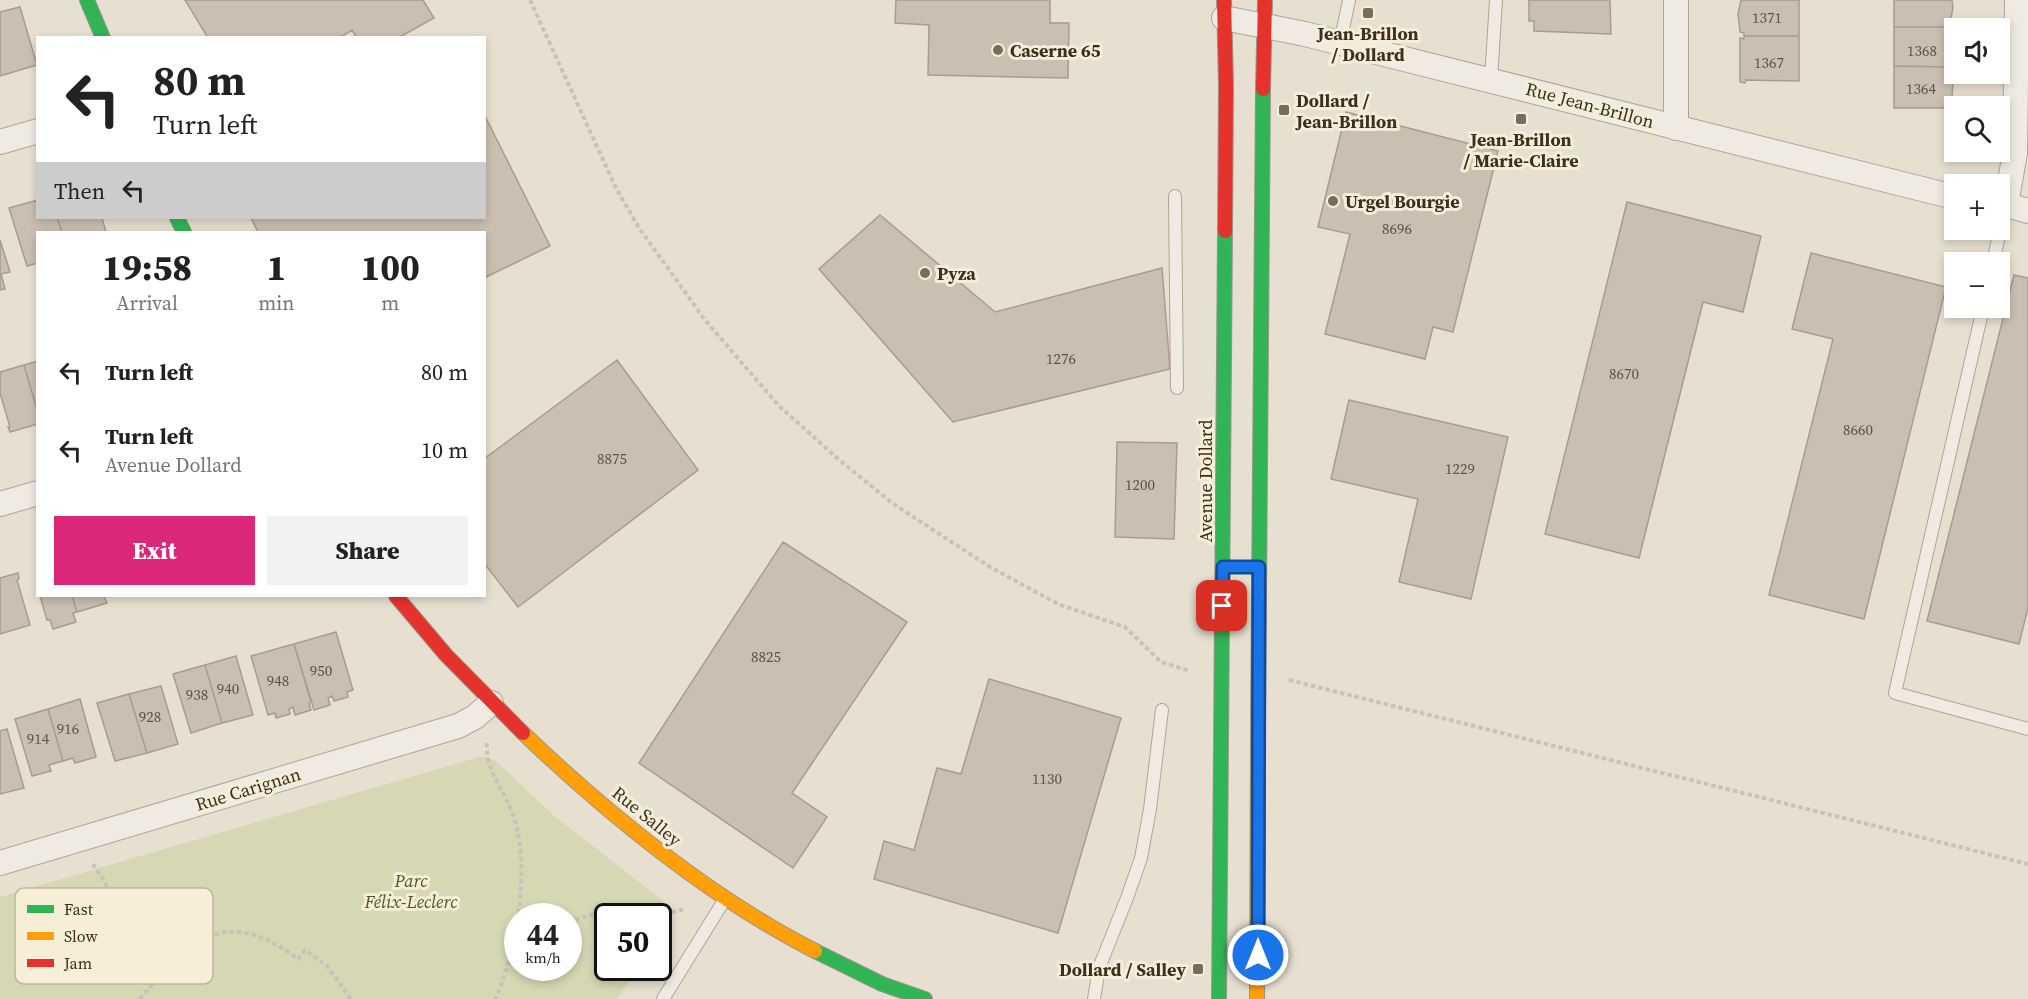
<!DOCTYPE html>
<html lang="en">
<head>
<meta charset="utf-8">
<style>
  :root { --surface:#fff; --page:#f2f2f2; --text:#222; --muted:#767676; --accent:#db2777 }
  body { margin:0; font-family:"Source Serif 4",serif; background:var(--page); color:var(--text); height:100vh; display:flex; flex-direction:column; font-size:22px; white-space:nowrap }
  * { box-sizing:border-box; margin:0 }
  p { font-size:20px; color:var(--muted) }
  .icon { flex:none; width:33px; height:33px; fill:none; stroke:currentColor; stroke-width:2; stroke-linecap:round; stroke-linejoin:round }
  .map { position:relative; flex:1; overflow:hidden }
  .side { position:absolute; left:36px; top:231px; width:450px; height:366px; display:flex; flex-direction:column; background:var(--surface); border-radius:0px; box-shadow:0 3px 9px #0003 }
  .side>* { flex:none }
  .guide { position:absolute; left:36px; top:36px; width:450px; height:183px; border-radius:0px; box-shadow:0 3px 9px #0003; background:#fff; color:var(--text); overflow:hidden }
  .fabs { position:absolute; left:1944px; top:18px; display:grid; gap:12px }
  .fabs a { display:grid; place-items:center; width:66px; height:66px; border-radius:0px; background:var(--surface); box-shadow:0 3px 9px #0003; font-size:30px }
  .speed { position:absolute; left:504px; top:903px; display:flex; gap:12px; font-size:30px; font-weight:700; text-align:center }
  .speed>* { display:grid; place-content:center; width:78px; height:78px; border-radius:50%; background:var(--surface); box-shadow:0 3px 9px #0003; line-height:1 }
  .speed small { font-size:15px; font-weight:400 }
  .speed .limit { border:3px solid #111; border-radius:9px; background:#fff; color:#111 }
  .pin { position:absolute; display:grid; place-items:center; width:51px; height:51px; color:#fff; margin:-26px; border-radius:12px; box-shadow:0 3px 9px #0006 }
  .me { position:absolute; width:66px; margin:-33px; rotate:0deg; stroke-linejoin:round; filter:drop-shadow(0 0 4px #0008) }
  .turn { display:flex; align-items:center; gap:21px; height:126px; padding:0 18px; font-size:27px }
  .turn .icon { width:78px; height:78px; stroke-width:2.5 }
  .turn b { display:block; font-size:42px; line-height:51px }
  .then { display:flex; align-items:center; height:57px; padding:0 18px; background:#0003; gap:12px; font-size:22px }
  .eta { display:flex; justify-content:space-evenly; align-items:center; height:102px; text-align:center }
  .eta b { font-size:36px; font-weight:800; line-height:42px }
  .cta { display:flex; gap:12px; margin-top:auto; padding:12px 18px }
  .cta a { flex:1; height:69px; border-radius:0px; background:var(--accent); color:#fff; font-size:24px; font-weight:800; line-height:69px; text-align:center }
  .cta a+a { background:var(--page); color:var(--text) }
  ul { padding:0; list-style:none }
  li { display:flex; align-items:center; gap:18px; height:78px; padding:0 18px }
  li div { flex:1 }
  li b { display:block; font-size:22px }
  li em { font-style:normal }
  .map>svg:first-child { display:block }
</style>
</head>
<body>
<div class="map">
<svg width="2028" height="999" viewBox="0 0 2028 999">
  <rect width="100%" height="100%" fill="#e7e0d1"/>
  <path fill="#d6d7b3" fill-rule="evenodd" d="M479 757H488L497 762 552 814 662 900C670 913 666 923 659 935L658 916H608V968H638L617 999H0V897ZM568 916V968H518V916Z"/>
  <path fill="#cbbfb2" stroke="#a89c90" stroke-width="1.5" d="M185 0H423L434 18 398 38H357L352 30 339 38H208Z
    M896 0H1050V23H1069L1068 78 928 75 929 25 895 23Z
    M1529 0H1610L1611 34 1534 31V21H1529Z
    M1741 0H1799V36H1744V33L1740 32 1738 14Z
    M1894 0H1952L1953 8 1949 27H1894Z
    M20 7 37 65 0 76V12Z
    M1894 27H1949L1954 45 1951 55V64H1948V67L1894 66Z
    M1744 36H1799V81L1746 80 1745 83 1740 82V38L1744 39Z
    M1894 66 1948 67V69L1951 70 1953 82 1951 111 1945 110V108H1894Z
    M1346 112 1498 151 1453 332 1433 327 1425 359 1325 334 1350 234 1318 227Z
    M484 114 550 246 484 278V232H258L251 218H484Z
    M38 200V218H57L62 232H38V263L27 266 9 208Z
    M1627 202 1761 236 1743 312 1703 302 1639 558 1545 534Z
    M880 215 995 312 1162 268 1170 369 953 422 819 269Z
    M57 218H102L106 232H62Z
    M0 240 10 272 1 274 5 289 0 290Z
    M1811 253 1946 287 1864 619 1769 595 1833 339 1792 329Z
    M2014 275 2028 278V608L2019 644 1927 621Z
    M617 360 698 470 518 607 484 563V459Z
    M38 361V413L24 365Z
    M24 365 38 413V424L10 432 8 427H10L0 393V372Z
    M1349 400 1508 437 1471 599 1399 582 1418 499 1331 479Z
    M1117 442 1177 443 1174 539 1115 537Z
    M783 542 907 622 792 793 827 817 793 868 639 763Z
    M18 573 19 579 17 580 30 625 0 634V578Z
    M40 596H72L77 612 73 613 76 622 53 629 50 620H47Z
    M72 596H104L107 603 77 612Z
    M336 632 353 690 347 692 348 697 334 701 332 696 328 698 330 705 314 710 294 644Z
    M294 644 311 702 309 703 311 710 295 715 293 707 289 709 290 714 276 718 275 713 268 715 251 656Z
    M236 656 253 715 222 723 205 665Z
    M205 665 222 723 191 733 173 674Z
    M989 679 1121 718 1058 933 874 879 884 841 914 850 937 768 961 774Z
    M161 686 178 744 147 753 129 694Z
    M129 694 147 753 115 761 97 703Z
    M80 699 96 757 75 763 73 758 63 761 48 709Z
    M48 709 63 761 49 765 51 771 32 776 15 719Z
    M7 729 24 788 0 794V731Z"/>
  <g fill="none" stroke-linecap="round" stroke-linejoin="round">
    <defs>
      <path id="lane" d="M1340 43 1349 0
        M1491 80 1496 0
        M1175 196 1177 388
        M1993 262 2006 204
        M1983 308 1895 693 2028 729
        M663 999 725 899
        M1094 999 1099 968 1127 898 1141 858 1150 809 1162 710"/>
      <path id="street" d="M1676 0V128
        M1224 18 1305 34 1954 197
        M0 142 38 131
        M2000 203 2028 211
        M2006 204 2015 153 2017 0
        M0 504 38 493
        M0 863 458 726 475 717 491 703"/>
      <path id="fast" d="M87 0 103 38
        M177 218 184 232
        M1258 721 1263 89
        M815 951 882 984 925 999
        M1219 999 1225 231"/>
      <path id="slow" d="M523 733C609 815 709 897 815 951
        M1257 999 1258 721"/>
      <path id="jam" d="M1224 0 1226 86 1225 231
        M1263 89 1265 0
        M396 596 446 655 523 733"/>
    </defs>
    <use href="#lane" stroke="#ada599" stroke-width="14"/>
    <use href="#street" stroke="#ada599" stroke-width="26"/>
    <use href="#fast" stroke="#9c958a" stroke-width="16"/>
    <use href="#slow" stroke="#9c958a" stroke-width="16"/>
    <use href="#jam" stroke="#9c958a" stroke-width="16"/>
    <path stroke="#c8c2b9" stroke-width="4" stroke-dasharray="4.5 3" stroke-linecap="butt" d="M530 0 616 188 639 228 705 320 779 406 837 458 892 503 990 567 1058 604 1125 627 1161 662 1190 671
      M1289 680 2028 864
      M487 743C485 771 505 790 513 815 531 864 517 953 495 999
      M93 864C97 872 105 879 107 888 111 904 107 924 116 938 131 959 161 959 183 950 196 945 208 936 221 933 248 927 277 943 298 959L305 950 327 966 351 999
      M568 922 601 912 667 913 686 909
      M140 999 164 971 169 954"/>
    <use href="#lane" stroke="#efebe3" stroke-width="12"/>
    <use href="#street" stroke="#efebe3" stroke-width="24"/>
    <use href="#fast" stroke="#30b455" stroke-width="14"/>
    <use href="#slow" stroke="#ff9f0a" stroke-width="14"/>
    <use href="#jam" stroke="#e5322d" stroke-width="14"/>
  </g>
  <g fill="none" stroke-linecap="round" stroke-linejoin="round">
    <defs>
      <path id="route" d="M1222 606 1223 567H1259L1258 955"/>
    </defs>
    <use href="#route" stroke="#114b97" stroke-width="15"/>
    <use href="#route" stroke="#1a73e8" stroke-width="10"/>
  </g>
  <g fill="#786c5e" stroke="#f7eed8" stroke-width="2">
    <rect x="1362" y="7" width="12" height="12" rx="3"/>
    <circle cx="998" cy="50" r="6"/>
    <rect x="1278" y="104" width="12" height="12" rx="3"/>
    <rect x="1515" y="113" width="12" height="12" rx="3"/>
    <circle cx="1333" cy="201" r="6"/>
    <circle cx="925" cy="273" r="6"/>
    <rect x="1192" y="963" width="12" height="12" rx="3"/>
  </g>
  <g text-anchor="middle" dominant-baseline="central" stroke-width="6" stroke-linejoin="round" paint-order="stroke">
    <g font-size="15" fill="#605244">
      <text x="1767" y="17">1371</text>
      <text x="1922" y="50">1368</text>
      <text x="1769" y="62">1367</text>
      <text x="1921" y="88">1364</text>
      <text x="1397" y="228">8696</text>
      <text x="1061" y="358">1276</text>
      <text x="1624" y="373">8670</text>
      <text x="1858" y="429">8660</text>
      <text x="612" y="458">8875</text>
      <text x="1460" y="468">1229</text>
      <text x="1140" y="484">1200</text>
      <text x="766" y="656">8825</text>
      <text x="321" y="670">950</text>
      <text x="278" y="680">948</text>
      <text x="228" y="688">940</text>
      <text x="197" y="694">938</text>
      <text x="150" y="716">928</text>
      <text x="68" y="728">916</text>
      <text x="38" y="738">914</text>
      <text x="1047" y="778">1130</text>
    </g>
    <g font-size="18" font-weight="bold" fill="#3d2e20" stroke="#f7eed8" text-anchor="start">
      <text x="1368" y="33" text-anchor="middle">Jean-Brillon<tspan x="1368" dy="21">/ Dollard</tspan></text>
      <text x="1010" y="50">Caserne 65</text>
      <text x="1296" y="100">Dollard /<tspan x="1296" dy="21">Jean-Brillon</tspan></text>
      <text x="1521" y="139" text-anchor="middle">Jean-Brillon<tspan x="1521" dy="21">/ Marie-Claire</tspan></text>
      <text x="1345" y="201">Urgel Bourgie</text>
      <text x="937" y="273">Pyza</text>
      <text x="1186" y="969" text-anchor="end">Dollard / Salley</text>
    </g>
    <g font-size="18" fill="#3d2e20" stroke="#f7eed8">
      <text transform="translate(1590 105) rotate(15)">Rue Jean-Brillon</text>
      <text transform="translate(1205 481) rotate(-90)">Avenue Dollard</text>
      <text transform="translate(248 789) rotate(-17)">Rue Carignan</text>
      <text transform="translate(647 816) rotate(39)">Rue Salley</text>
    </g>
    <g font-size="18" font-style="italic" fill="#4d5a26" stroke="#f7eed8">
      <text x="411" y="880">Parc<tspan x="411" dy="21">Félix-Leclerc</tspan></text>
    </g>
  </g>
  <rect x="15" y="888" width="198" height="96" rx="9" fill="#f7eed8" stroke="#bfb4a1" stroke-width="1.5"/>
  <rect x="27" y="905" width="27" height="8" fill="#30b455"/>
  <rect x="27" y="932" width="27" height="8" fill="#ff9f0a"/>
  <rect x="27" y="959" width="27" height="8" fill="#e5322d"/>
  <g font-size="16" fill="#3d2e20">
    <text x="64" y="915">Fast</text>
    <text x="64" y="942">Slow</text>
    <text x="64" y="969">Jam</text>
  </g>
</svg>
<div class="fabs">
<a><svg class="icon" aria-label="sound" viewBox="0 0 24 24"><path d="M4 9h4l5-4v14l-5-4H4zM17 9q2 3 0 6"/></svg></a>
<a><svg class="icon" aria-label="search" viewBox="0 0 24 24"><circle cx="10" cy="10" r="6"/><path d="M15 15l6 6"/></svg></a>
<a>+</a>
<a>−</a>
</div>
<div class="speed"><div>44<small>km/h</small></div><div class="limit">50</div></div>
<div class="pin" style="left:1222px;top:606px;background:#d93025"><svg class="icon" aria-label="arrive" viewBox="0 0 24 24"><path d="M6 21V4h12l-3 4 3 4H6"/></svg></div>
<svg class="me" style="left:1258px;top:955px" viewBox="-20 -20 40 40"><circle r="17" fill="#1a73e8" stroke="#fff" stroke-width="3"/><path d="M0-11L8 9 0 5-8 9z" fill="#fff"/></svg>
<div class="guide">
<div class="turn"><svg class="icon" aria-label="left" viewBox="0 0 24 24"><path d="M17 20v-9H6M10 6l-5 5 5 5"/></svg><div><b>80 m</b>Turn left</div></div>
<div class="then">Then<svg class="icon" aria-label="left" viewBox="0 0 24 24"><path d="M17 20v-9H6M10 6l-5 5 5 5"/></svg></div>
</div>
<section class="side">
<div class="eta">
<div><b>19:58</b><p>Arrival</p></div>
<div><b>1</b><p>min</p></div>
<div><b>100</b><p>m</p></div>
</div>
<ul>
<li><svg class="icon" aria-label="left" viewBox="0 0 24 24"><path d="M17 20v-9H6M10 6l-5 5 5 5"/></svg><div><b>Turn left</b></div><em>80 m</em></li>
<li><svg class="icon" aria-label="left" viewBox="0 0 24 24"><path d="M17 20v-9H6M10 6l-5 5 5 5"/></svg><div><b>Turn left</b><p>Avenue Dollard</p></div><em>10 m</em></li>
</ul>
<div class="cta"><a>Exit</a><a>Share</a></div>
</section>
</div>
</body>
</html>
